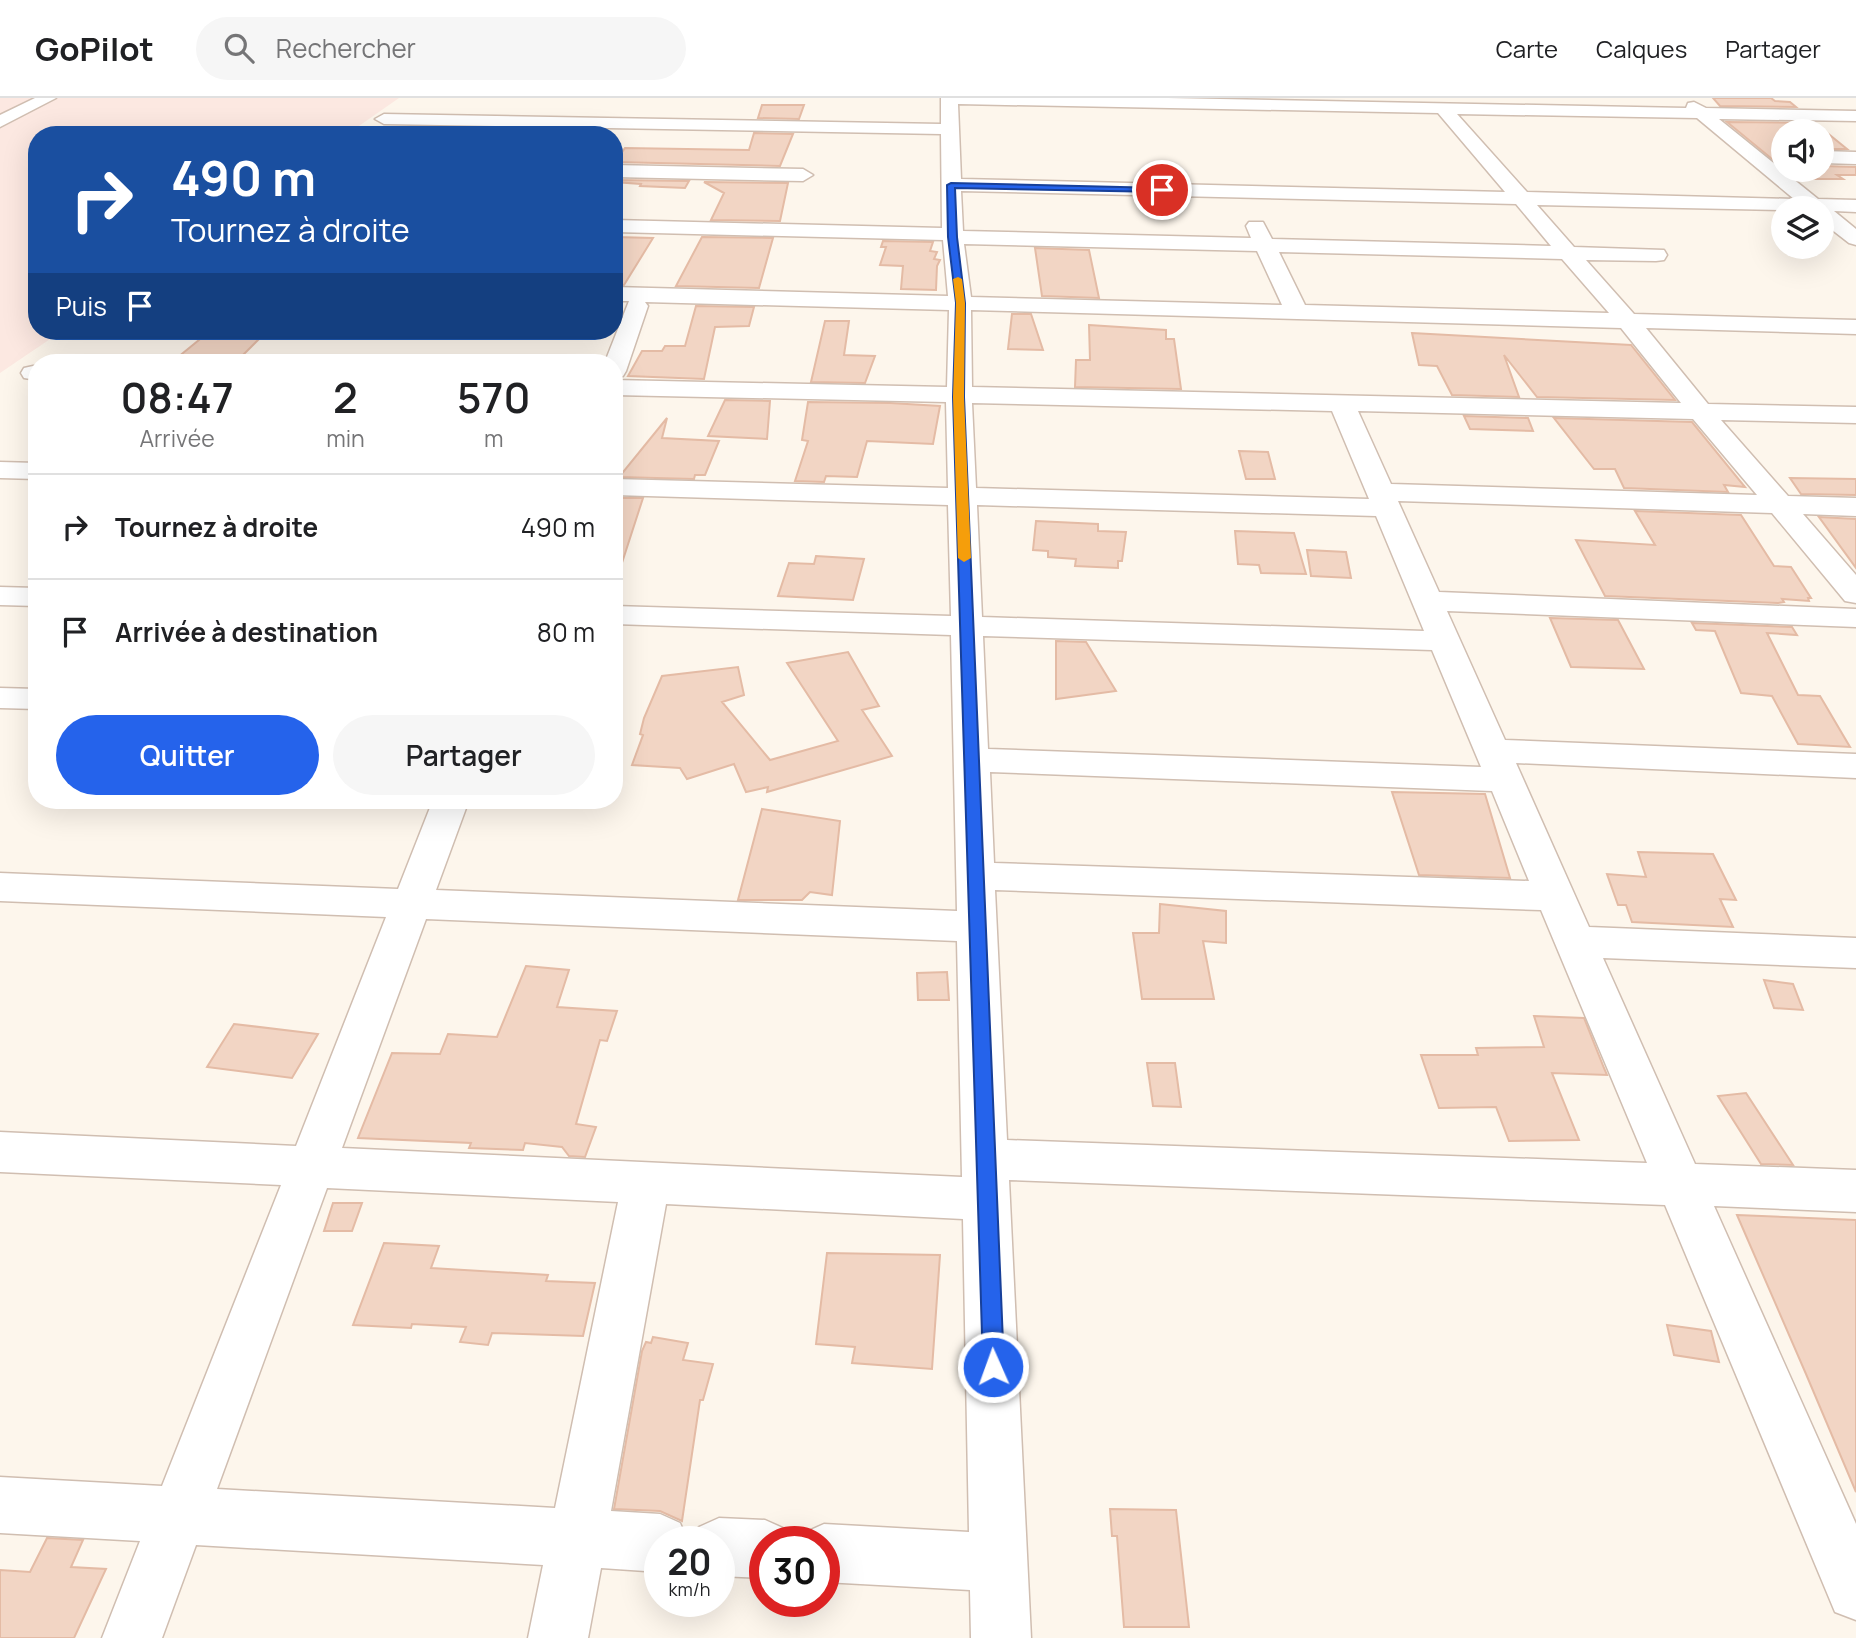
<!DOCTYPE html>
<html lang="fr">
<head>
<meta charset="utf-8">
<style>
  :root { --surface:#fff; --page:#f6f6f6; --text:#202124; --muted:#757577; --line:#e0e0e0; --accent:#2563eb }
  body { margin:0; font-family:Manrope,sans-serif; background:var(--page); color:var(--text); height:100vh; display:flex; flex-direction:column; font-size:26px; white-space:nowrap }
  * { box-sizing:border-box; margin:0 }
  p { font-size:23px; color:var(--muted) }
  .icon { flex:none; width:38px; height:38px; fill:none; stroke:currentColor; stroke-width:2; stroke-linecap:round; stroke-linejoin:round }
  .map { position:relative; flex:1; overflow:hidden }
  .panel { position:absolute; left:28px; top:256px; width:595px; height:455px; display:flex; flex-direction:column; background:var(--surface); border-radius:28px; box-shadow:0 7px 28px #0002 }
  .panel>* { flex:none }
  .hud { position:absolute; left:28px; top:28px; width:595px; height:214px; border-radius:28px; box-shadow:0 7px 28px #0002; background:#1a4fa0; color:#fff; overflow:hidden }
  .tools { position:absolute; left:1771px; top:21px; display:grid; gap:14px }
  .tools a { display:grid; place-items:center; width:63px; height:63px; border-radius:50%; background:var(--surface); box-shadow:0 7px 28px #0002; font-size:35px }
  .speed { position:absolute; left:644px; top:1428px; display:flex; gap:14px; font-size:35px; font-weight:700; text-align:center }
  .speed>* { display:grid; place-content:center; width:91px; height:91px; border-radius:50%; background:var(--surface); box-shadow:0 7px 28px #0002; line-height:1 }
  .speed small { font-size:18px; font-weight:400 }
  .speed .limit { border:10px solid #d22; background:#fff; color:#111 }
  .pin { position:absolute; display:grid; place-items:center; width:60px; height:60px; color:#fff; margin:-30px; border:4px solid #fff; border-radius:50%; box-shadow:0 2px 7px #0007 }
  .me { position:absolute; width:77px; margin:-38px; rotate:358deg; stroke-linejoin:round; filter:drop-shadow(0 0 5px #0008) }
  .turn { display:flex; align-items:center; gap:24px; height:147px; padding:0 28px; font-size:32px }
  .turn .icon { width:91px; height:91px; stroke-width:2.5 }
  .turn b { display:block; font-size:49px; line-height:60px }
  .then { display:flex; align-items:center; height:66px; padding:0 28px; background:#0003; gap:14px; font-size:26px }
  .eta { display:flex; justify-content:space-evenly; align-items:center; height:119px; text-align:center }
  .eta b { font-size:42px; font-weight:600; line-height:49px }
  .button { display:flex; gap:14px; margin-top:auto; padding:14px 28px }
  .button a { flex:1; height:80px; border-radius:42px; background:var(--accent); color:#fff; font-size:28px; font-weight:600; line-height:80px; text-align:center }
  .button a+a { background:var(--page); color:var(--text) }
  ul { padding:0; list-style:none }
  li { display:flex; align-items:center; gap:21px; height:105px; padding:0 28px; border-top:2px solid var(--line) }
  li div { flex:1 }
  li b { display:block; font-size:26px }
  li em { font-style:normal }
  header { display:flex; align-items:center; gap:42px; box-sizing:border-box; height:98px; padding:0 35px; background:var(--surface); border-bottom:2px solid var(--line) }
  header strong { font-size:33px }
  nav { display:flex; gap:38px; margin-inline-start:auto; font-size:24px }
  .search { width:490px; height:63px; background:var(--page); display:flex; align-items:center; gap:18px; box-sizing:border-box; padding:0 24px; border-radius:38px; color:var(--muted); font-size:26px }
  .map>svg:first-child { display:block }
</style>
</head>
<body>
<header>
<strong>GoPilot</strong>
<div class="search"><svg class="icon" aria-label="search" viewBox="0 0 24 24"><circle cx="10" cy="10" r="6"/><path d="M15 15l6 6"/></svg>Rechercher</div>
<nav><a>Carte</a><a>Calques</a><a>Partager</a></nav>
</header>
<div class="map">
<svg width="1856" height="1540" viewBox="0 0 1856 1540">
  <rect width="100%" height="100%" fill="#fdf6ec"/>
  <path fill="#fce8e1" d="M0 0H399L346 37H37V233H62L0 275Z"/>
  <path fill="#f2d5c4" stroke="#e4bba5" stroke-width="2" d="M1713 0H1771L1775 3 1790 4 1796 9 1720 8Z
    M762 7H804L799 21 758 20Z
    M1727 24 1815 25 1847 51H1822V33H1783V70Z
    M754 35 793 36 780 68 615 64 625 50 749 52Z
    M1822 68 1856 69V77H1837L1843 81H1798L1786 72H1822Z
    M614 82 689 83 685 90 640 88 641 86 614 84Z
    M704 84 788 85 780 123 711 122 724 95Z
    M614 139 653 140 624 187 614 186Z
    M702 139 773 140 759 190 676 188Z
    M883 143 933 144 930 153 937 154 934 161 940 162 937 168 936 192 901 191 903 168 880 167 886 149H881Z
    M1035 150 1089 152 1099 200 1042 198Z
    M696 208 754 209 749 228 715 229 704 281 628 278 642 253H662L665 248H685Z
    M1012 216H1031L1043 252 1008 251Z
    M825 223H849L844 257 875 258 865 285 811 284Z
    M1089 227 1166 232V241H1174L1181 291 1075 289 1076 262H1090Z
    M210 233H267L240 260H232L227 264H172Z
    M1412 235 1631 247 1675 302 1537 299 1504 257 1519 299 1452 297 1437 268 1419 267Z
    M725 302 770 303 767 341 708 338Z
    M808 304 890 305 940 308 933 346 867 343 857 379 826 378 824 384 795 383 808 343 802 342Z
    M1464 318 1528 320 1533 333 1470 331Z
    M667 320 662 340 719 343 705 377H695L694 381 619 379Z
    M1554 320 1692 324 1745 389 1724 387 1728 394 1624 390 1615 371H1594Z
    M1239 353 1268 354 1275 381H1246Z
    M1790 380 1856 381V397L1801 396Z
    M614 400H643L620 471H614Z
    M1635 413 1741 417 1774 468 1791 469 1811 500H1808L1809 503 1782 501 1784 504 1778 505 1605 498 1576 442 1655 447Z
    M1819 419 1856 421V470Z
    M1036 423 1098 426V433L1126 434 1122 463H1118V470L1075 468 1076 461 1048 459V453L1033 452Z
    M1235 433 1294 435 1306 476 1261 475 1259 467 1238 466Z
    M1307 452 1346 454 1351 480 1311 478Z
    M816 458 864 461 853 502 778 498 789 465 814 466Z
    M1550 520 1618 522 1644 571 1571 569Z
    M1692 525 1792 529 1797 537 1767 535 1798 597 1820 598 1850 649 1798 646 1772 598 1741 595 1715 533 1696 532Z
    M1056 543 1086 544 1116 593 1056 601Z
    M848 554 879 608 862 612 892 658 767 694 768 689 746 694 734 666 687 681 680 670 632 667 643 637 640 636 644 620 662 578 738 569 744 597 722 604 770 662 838 643 787 565Z
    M1392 694 1485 696 1510 780 1419 777Z
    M762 711 840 723 832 797 810 794 802 802H738Z
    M1638 754 1713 756 1736 802 1720 801 1733 829 1632 824 1626 807H1618L1607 776 1646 779Z
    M1160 806 1226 813V845L1203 843 1214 901H1142L1133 835H1159Z
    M526 868 569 872 557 909 617 913 607 943 600 942 576 1026 596 1029 585 1059 569 1058 562 1049 525 1045 523 1052 469 1050 471 1045 358 1040 392 955 440 956 448 936 497 939Z
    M947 874 949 902H918L917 875Z
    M1764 882 1793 886 1803 912 1774 910Z
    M1534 918 1584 920 1604 970 1607 977 1552 975 1579 1042 1509 1043 1496 1009 1439 1010 1421 957H1478L1476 950 1544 949Z
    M234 926 318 936 292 980 207 969Z
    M1147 965H1175L1181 1009 1153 1008Z
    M1746 995 1793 1067 1761 1066 1718 998Z
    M333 1105H362L352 1133H324Z
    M1737 1117 1856 1122V1394L1806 1276Z
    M384 1145 439 1148 431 1170 548 1177 546 1183 595 1185 583 1238 492 1235 488 1247 460 1244 466 1229 412 1226 411 1230 353 1227Z
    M827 1155 940 1157 932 1271 852 1265 855 1249 816 1246Z
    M1667 1227 1711 1233 1719 1264 1674 1257Z
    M653 1239 688 1245 683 1262 713 1266 703 1302H700L682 1423 660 1413 614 1411 642 1253 646 1244 651 1245Z
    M1110 1411 1176 1412 1189 1529H1124L1117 1438H1112Z
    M47 1440 83 1442 71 1469 106 1471 74 1540H0V1472L30 1474Z"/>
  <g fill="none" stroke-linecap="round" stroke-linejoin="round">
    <defs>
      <path id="minor" d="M35 0H56L0 29V17Z
        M941 0H1168L1686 10 1688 5 1694 4 1706 10 1856 13V23L1719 21 1818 101 1856 102V114L1834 113 1856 131V147L1849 145 1822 124V110L1783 112 1537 107 1574 149 1664 152 1667 157 1664 162 1656 163 1586 162 1634 216 1856 222V236L1646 230 1708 306 1856 309V325L1721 322 1788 398 1856 400V418L1803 416 1856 477V505L1845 503 1772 415 1398 403 1439 494 1856 511V529L1447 513 1505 642 1856 656V680L1516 665 1589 829 1856 840V870L1603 860 1695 1066 1856 1072V1114L1714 1108 1856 1426V1522L1835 1514 1665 1107 1009 1082 1031 1540H971L970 1492 824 1484V1444H800L804 1435 824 1426 969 1434 963 1121 666 1106 611 1413 660 1416 680 1425 688 1444H660V1474L601 1470 588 1540H528L543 1467 196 1447 162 1540H102L140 1443 0 1435V1379L162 1388 281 1087 0 1074V1034L296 1048 386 819 0 803V775L398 791 433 702H469L436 792 957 813 951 537 614 526V508L951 518 948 407 614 397V381L948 390 946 304 614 297V282L947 289 949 212 645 204 648 208 626 273 623 278 614 280V264H605L629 203H614V189L948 198 943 142 614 134V122L942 130 941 36 384 26 375 21 384 16 941 26ZM958 6 1438 15 1505 94 961 81ZM1457 16 1697 20 1794 101 1527 94ZM961 93 1516 106 1551 148 1272 141 1263 124H1249L1246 128 1251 140 963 133ZM964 146 1257 153 1282 207 971 199ZM1279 154 1562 161 1609 215 1305 207ZM971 212 1621 230 1681 305 972 289ZM972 305 1332 313 1369 401 976 390ZM1358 313 1693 321 1757 397 1391 386ZM977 407 1376 418 1424 533 982 519ZM983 538 1432 552 1481 669 988 651ZM990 674 1492 693 1529 783 994 765ZM995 792 1541 812 1647 1065 1007 1042ZM426 821 957 843 962 1079 342 1050ZM327 1090 618 1104 555 1410 217 1391Z
        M1822 53 1856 54V66L1822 65Z
        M614 67 803 71 813 77 803 83 614 79Z
        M33 268H37V282L24 280 21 275 24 270Z
        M0 364 37 365V381L0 380Z
        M0 489 37 490V508L0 507Z
        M0 590 37 591V611L0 610Z
        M719 1420 765 1422 785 1431 791 1444H765V1480L719 1478V1444H692L699 1429Z"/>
    </defs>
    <use href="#minor" stroke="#d0beb1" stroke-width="3"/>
    <use href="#minor" fill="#fff" fill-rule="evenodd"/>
  </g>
  <path fill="#2563eb" stroke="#184099" stroke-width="2" d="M951 85 1162 90 1166 92 1162 94 955 90 957 139 965 205 964 299 1004 1269 1001 1277 993 1280 986 1277 983 1269 953 299 956 205 948 139 947 87Z"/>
  <path fill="#f59e0b" d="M958 179 962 181 965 205 964 299 971 460 964 464 958 460 953 299 956 205 953 181Z"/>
</svg>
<div class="tools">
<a><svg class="icon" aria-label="sound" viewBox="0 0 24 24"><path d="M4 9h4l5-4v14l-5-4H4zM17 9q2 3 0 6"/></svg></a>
<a><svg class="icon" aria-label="layers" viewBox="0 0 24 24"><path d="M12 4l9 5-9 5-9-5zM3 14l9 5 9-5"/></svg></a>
</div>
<div class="speed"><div>20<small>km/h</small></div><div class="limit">30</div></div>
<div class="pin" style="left:1162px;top:92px;background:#d93025"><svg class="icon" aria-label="arrive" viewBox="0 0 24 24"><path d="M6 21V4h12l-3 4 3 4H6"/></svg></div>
<svg class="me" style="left:993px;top:1269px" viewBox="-20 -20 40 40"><circle r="17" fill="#2563eb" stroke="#fff" stroke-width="3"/><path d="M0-11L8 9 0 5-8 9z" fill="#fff"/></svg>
<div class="hud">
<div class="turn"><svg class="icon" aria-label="right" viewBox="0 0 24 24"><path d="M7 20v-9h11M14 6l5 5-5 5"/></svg><div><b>490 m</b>Tournez à droite</div></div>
<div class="then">Puis<svg class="icon" aria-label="arrive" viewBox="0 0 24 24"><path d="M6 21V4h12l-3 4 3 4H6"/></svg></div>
</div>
<section class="panel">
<div class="eta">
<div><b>08:47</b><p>Arrivée</p></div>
<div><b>2</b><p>min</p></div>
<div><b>570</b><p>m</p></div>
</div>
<ul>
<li><svg class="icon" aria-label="right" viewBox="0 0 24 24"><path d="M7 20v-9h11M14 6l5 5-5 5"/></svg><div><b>Tournez à droite</b></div><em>490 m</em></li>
<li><svg class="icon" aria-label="arrive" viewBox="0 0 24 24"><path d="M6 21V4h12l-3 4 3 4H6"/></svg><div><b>Arrivée à destination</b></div><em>80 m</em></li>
</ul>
<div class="button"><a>Quitter</a><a>Partager</a></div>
</section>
</div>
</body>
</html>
